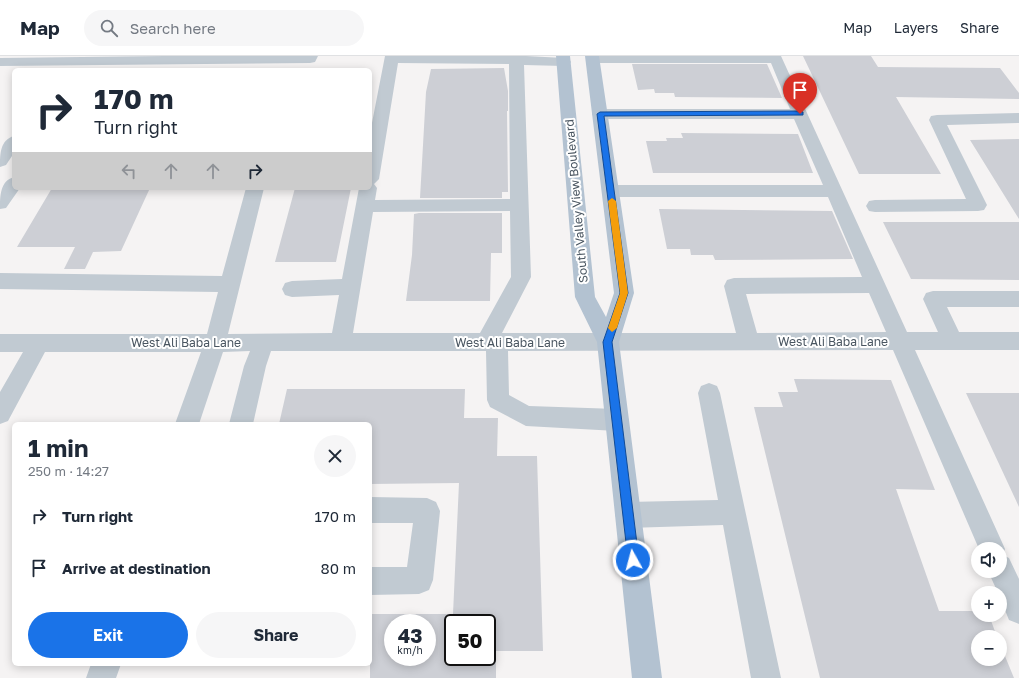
<!DOCTYPE html>
<html lang="en">
<head>
<meta charset="utf-8">
<style>
  :root { --surface:#fff; --page:#f6f6f7; --text:#1f2937; --muted:#747a83; --line:#e0e1e3; --accent:#1a73e8 }
  body { margin:0; font-family:"Golos Text",sans-serif; background:var(--page); color:var(--text); height:100vh; display:flex; flex-direction:column; font-size:15px; white-space:nowrap }
  * { box-sizing:border-box; margin:0 }
  p { font-size:13px; color:var(--muted) }
  .icon { flex:none; width:22px; height:22px; fill:none; stroke:currentColor; stroke-width:2; stroke-linecap:round; stroke-linejoin:round }
  .map { position:relative; flex:1; overflow:hidden }
  .side { position:absolute; left:12px; top:366px; width:360px; height:244px; display:flex; flex-direction:column; background:var(--surface); border-radius:6px; box-shadow:0 2px 10px #0003 }
  .side>* { flex:none }
  .guide { position:absolute; left:12px; top:12px; width:360px; height:122px; border-radius:6px; box-shadow:0 2px 10px #0003; background:#fff; color:var(--text); overflow:hidden }
  .fabs { position:absolute; left:971px; top:486px; display:grid; gap:8px }
  .fabs a { display:grid; place-items:center; width:36px; height:36px; border-radius:50%; background:var(--surface); box-shadow:0 2px 10px #0003; font-size:20px }
  .speed { position:absolute; left:384px; top:558px; display:flex; gap:8px; font-size:20px; font-weight:700; text-align:center }
  .speed>* { display:grid; place-content:center; width:52px; height:52px; border-radius:50%; background:var(--surface); box-shadow:0 2px 10px #0003; line-height:1 }
  .speed small { font-size:10px; font-weight:400 }
  .speed .limit { border:2px solid #111; border-radius:6px; background:#fff; color:#111 }
  .pin { position:absolute; display:grid; place-items:center; width:34px; height:34px; color:#fff; margin:-41px -17px; border-radius:50% 50% 50% 0; rotate:-45deg; box-shadow:0 0 4px #0007 }
  .pin .icon { rotate:45deg }
  .me { position:absolute; width:44px; margin:-22px; rotate:353deg; stroke-linejoin:round; filter:drop-shadow(0 0 3px #0008) }
  .turn { display:flex; align-items:center; gap:14px; height:84px; padding:0 16px; font-size:18px }
  .turn .icon { width:52px; height:52px; stroke-width:2.5 }
  .turn b { display:block; font-size:28px; line-height:34px }
  .lanes { display:flex; align-items:center; height:38px; padding:0 16px; background:#0003; justify-content:center; gap:20px; direction:ltr }
  .lanes .off { opacity:.35 }
  .round { display:grid; place-items:center; flex:none; width:42px; height:42px; border-radius:21px; background:var(--page) }
  .overview { display:flex; align-items:center; justify-content:space-between; height:68px; padding:0 16px }
  h1 { font-size:24px; font-weight:700; line-height:30px }
  .action { display:flex; gap:8px; margin-top:auto; padding:8px 16px }
  .action a { flex:1; height:46px; border-radius:24px; background:var(--accent); color:#fff; font-size:16px; font-weight:700; line-height:46px; text-align:center }
  .action a+a { background:var(--page); color:var(--text) }
  ul { padding:0; list-style:none }
  li { display:flex; align-items:center; gap:12px; height:52px; padding:0 16px }
  li div { flex:1 }
  li b { display:block; font-size:15px }
  li em { font-style:normal }
  header { display:flex; align-items:center; gap:24px; box-sizing:border-box; height:56px; padding:0 20px; background:var(--surface); border-bottom:1px solid var(--line) }
  header strong { font-size:19px }
  nav { display:flex; gap:22px; margin-inline-start:auto; font-size:14px }
  .search { width:280px; height:36px; background:var(--page); display:flex; align-items:center; gap:10px; box-sizing:border-box; padding:0 14px; border-radius:22px; color:var(--muted); font-size:15px }
  .map>svg:first-child { display:block }
</style>
</head>
<body>
<header>
<strong>Map</strong>
<div class="search"><svg class="icon" aria-label="search" viewBox="0 0 24 24"><circle cx="10" cy="10" r="6"/><path d="M15 15l6 6"/></svg>Search here</div>
<nav><a>Map</a><a>Layers</a><a>Share</a></nav>
</header>
<div class="map">
<svg width="1019" height="622" viewBox="0 0 1019 622">
  <rect width="100%" height="100%" fill="#f5f3f3"/>
  <path fill="#cdcfd5" fill-rule="evenodd" d="M803 0H871L878 11 1000 12 1019 37V43L896 41 941 118H859Z
    M632 8H767L782 42 675 41 674 37H655L654 33 638 34Z
    M504 12 508 35V55H507L508 136H502V142H420L426 36 431 13Z
    M681 77 798 78 813 117H653L646 85H667L666 82H683Z
    M1019 83V163L970 84Z
    M52 132H150L121 195 93 196 85 213H64L75 191H17Z
    M295 132H351L336 206H275Z
    M659 153 832 155 853 203 715 204 713 199H691L690 193H667Z
    M419 157H502V197H491L490 245H406L412 199 414 158Z
    M883 166H1019V224L911 223Z
    M794 323 891 324 935 434 896 433 939 555H978V559H989L997 581H978V603H1000V588L1014 622H820L754 351H783L778 336H798Z
    M287 333H465L464 362H498L497 400H537L543 595H496V622H370V558H453L459 427 370 428V368H279ZM393 567H427V601H393ZM453 567H487V601H453Z
    M966 337H1019V451Z"/>
  <g fill="none" stroke-linecap="round" stroke-linejoin="round">
    <path fill="#c1cad2" fill-rule="evenodd" d="M164 0H318L315 6 310 7 0 10V2Z
      M385 0H526L564 2 569 3 571 6 569 9 564 10 524 9 531 221 502 277H736L724 230 727 224 734 222 862 221 828 141H611L605 139 602 135 605 131 611 129H823L794 63H600L594 62 592 58 594 54 600 53H790L771 7H593L588 6 586 3 588 0H781L907 276H938L923 243 926 237 933 235H1019V251H947L959 276H1019V294H915L1001 484 1005 493 1003 499 1009 502 1019 523V568L1009 564 1000 542V537H998L988 515H1000V493H979L893 294 508 295 509 339 529 350 617 353 625 357 629 364 625 371 617 375 526 370 490 351 487 344 486 295H271L266 310 253 368H229L244 310 250 295 223 296 199 368H175L201 296H45L8 365 0 368V336L23 296H0V278H207L218 236 0 233V217L222 220 246 132H264L228 278 332 277 339 239 292 241 285 239 282 233 285 227 292 225 342 223 359 132H370V77ZM398 7 509 8 510 143 375 144 377 132 374 128 379 123ZM510 155 511 221 480 277H353L373 156ZM869 237 886 276 757 277 746 238Z
      M1019 57V67L947 69 987 149 984 154 978 155 875 156 869 155 866 150 869 145 875 144 966 143 929 64 931 60 937 59Z
      M14 80V97L6 109 0 111C0 98 0 84 14 80Z
      M14 121V132H20L6 152 0 153C0 140 0 125 14 121Z
      M709 327 717 330 720 337 781 622H751L723 469 628 472 619 468 615 459 619 450 628 446 718 444 698 337 701 330Z
      M370 441 427 442 436 446 440 455 433 524 429 534 419 538 370 539V511H407L413 467H370Z
      M91 608H121L116 622H86Z"/>
    <path fill="#b3c2d1" fill-rule="evenodd" d="M556 0H570L595 241 606 261 614 237 585 0H599L634 237 619 286 662 622H632L597 286 575 241Z"/>
  </g>
  <path fill="#1a73e8" stroke="#114b97" d="M800 55 803 56V59L604 60 628 237 612 286 639 504 637 508 633 509 629 508 628 504 603 286 620 237 597 58 600 56Z"/>
  <path fill="#f59e0b" d="M612 142 616 145 628 237 617 272 612 276 608 272 620 237 608 145Z"/>
  <g text-anchor="middle" dominant-baseline="central" stroke-width="4" stroke-linejoin="round" paint-order="stroke">
    <g font-size="12" fill="#4a5661" stroke="#fff">
      <text transform="translate(576 145) rotate(-95)">South Valley View Boulevard</text>
      <text x="833" y="285">West Ali Baba Lane</text>
      <text x="186" y="286">West Ali Baba Lane</text>
      <text x="510" y="286">West Ali Baba Lane</text>
    </g>
  </g>
</svg>
<div class="fabs">
<a><svg class="icon" aria-label="sound" viewBox="0 0 24 24"><path d="M4 9h4l5-4v14l-5-4H4zM17 9q2 3 0 6"/></svg></a>
<a>+</a>
<a>−</a>
</div>
<div class="speed"><div>43<small>km/h</small></div><div class="limit">50</div></div>
<div class="pin" style="left:800px;top:58px;background:#d93025"><svg class="icon" aria-label="arrive" viewBox="0 0 24 24"><path d="M6 21V4h12l-3 4 3 4H6"/></svg></div>
<svg class="me" style="left:633px;top:504px" viewBox="-20 -20 40 40"><circle r="17" fill="#1a73e8" stroke="#fff" stroke-width="3"/><path d="M0-11L8 9 0 5-8 9z" fill="#fff"/></svg>
<div class="guide">
<div class="turn"><svg class="icon" aria-label="right" viewBox="0 0 24 24"><path d="M7 20v-9h11M14 6l5 5-5 5"/></svg><div><b>170 m</b>Turn right</div></div>
<div class="lanes"><svg class="icon off" aria-label="left" viewBox="0 0 24 24"><path d="M17 20v-9H6M10 6l-5 5 5 5"/></svg><svg class="icon off" aria-label="ahead" viewBox="0 0 24 24"><path d="M12 20V5M6 11l6-6 6 6"/></svg><svg class="icon off" aria-label="ahead" viewBox="0 0 24 24"><path d="M12 20V5M6 11l6-6 6 6"/></svg><svg class="icon" aria-label="right" viewBox="0 0 24 24"><path d="M7 20v-9h11M14 6l5 5-5 5"/></svg></div>
</div>
<section class="side">
<div class="overview"><div><h1>1 min</h1><p>250 m · 14:27</p></div><a class="round"><svg class="icon" aria-label="close" viewBox="0 0 24 24"><path d="M6 6l12 12M18 6L6 18"/></svg></a></div>
<ul>
<li><svg class="icon" aria-label="right" viewBox="0 0 24 24"><path d="M7 20v-9h11M14 6l5 5-5 5"/></svg><div><b>Turn right</b></div><em>170 m</em></li>
<li><svg class="icon" aria-label="arrive" viewBox="0 0 24 24"><path d="M6 21V4h12l-3 4 3 4H6"/></svg><div><b>Arrive at destination</b></div><em>80 m</em></li>
</ul>
<div class="action"><a>Exit</a><a>Share</a></div>
</section>
</div>
</body>
</html>
